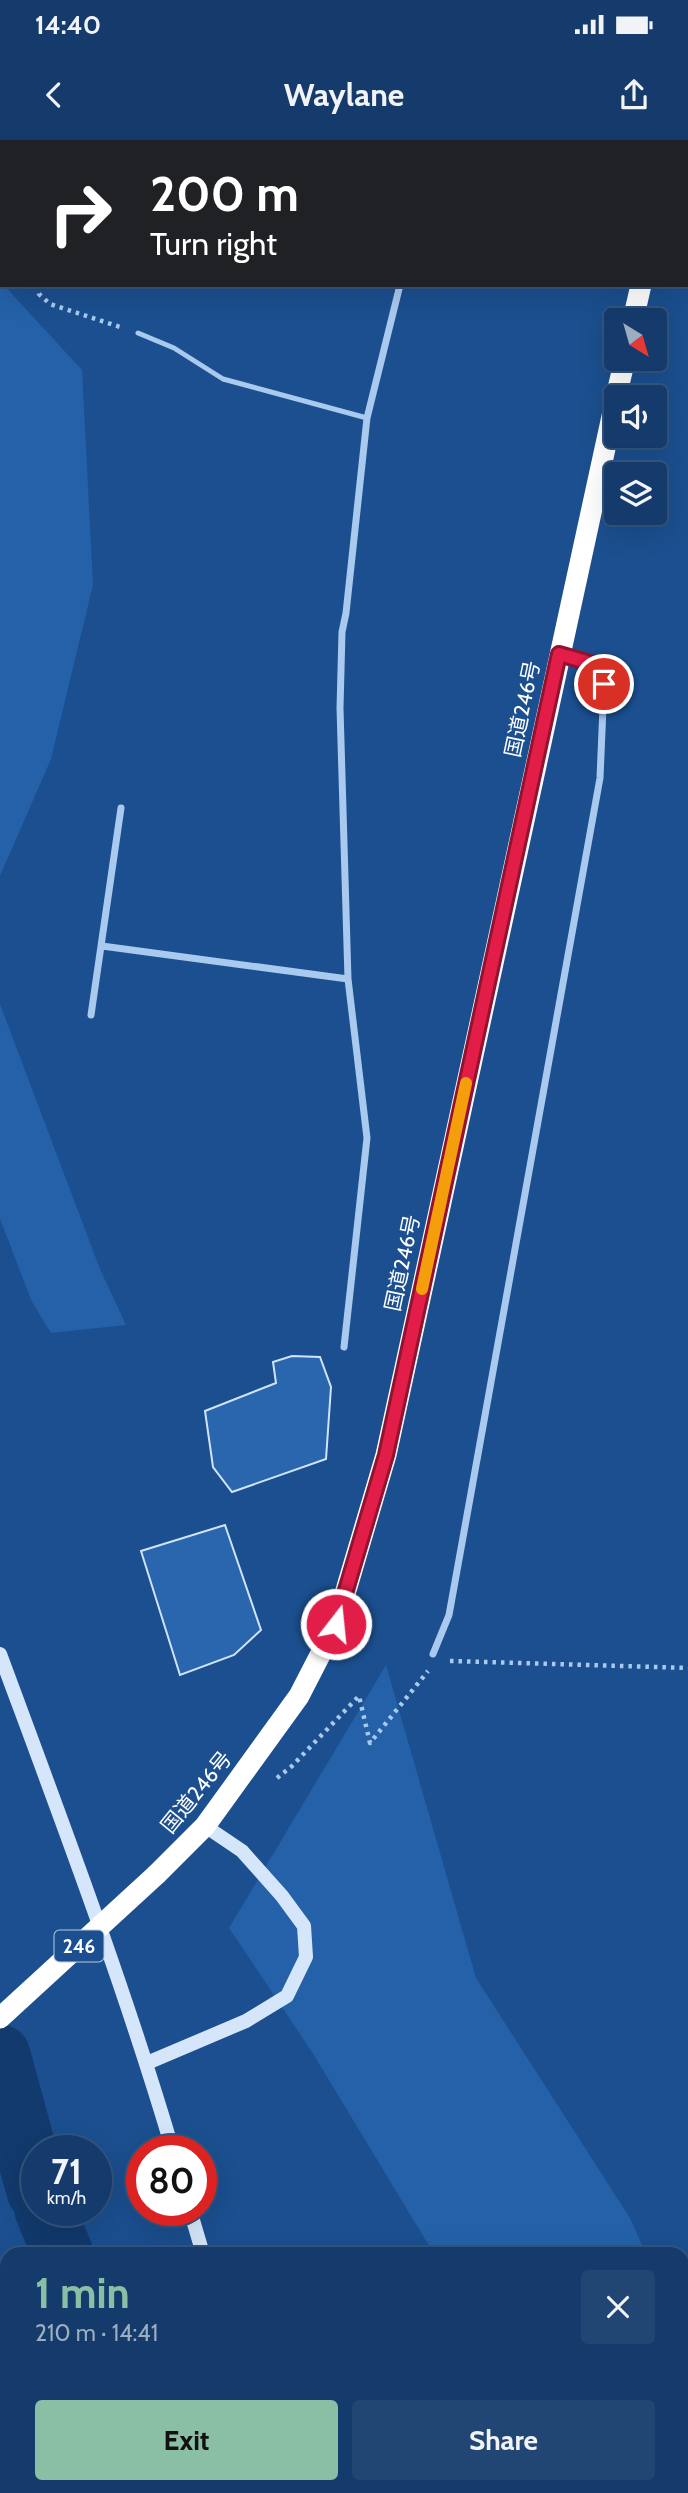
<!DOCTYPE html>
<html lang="en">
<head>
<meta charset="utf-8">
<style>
  :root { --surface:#143b6b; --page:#214673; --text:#f1f3f6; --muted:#9dadc1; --line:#33557e; --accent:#8abfa5 }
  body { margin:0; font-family:Cabin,"Noto Sans JP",sans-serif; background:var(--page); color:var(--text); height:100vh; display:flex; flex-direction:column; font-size:26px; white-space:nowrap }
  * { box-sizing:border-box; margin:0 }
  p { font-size:23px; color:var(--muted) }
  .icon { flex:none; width:38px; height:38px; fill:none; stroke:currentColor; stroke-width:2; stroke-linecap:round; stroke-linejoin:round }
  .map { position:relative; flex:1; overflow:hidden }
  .sheet { position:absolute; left:0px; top:2107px; width:690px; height:247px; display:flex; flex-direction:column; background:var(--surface); border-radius:21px 21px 0 0; box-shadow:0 7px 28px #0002,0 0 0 2px var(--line) }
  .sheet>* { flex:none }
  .banner { position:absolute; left:0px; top:0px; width:690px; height:147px; box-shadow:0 7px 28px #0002,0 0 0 2px var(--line); background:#202124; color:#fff; overflow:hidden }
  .needle { width:46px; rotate:143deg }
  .fabs { position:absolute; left:604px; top:168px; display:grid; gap:14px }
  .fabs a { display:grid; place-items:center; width:63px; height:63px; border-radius:7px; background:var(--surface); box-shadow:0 7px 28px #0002,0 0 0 2px var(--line); font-size:35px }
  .speed { position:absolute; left:21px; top:1995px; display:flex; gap:14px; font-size:35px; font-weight:700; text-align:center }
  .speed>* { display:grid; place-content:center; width:91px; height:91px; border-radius:50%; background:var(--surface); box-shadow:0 7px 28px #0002,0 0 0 2px var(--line); line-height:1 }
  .speed small { font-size:18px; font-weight:400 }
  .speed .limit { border:10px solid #d22; background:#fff; color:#111 }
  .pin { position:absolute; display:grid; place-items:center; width:60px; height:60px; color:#fff; margin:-30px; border:4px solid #fff; border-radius:50%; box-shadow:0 2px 7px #0007 }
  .me { position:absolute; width:77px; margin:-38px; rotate:16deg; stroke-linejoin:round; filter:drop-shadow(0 0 5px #0008) }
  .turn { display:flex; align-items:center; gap:24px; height:147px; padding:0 35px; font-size:32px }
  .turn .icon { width:91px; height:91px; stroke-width:2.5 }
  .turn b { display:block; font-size:49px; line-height:60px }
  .round { display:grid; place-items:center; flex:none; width:74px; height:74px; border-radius:7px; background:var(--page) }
  .headline { display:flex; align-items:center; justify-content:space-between; height:119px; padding:0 35px }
  h1 { font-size:42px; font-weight:700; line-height:52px; color:var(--accent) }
  .cta { display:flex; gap:14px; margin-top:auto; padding:14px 35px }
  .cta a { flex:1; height:80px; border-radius:7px; background:var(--accent); color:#111; font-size:28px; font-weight:700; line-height:80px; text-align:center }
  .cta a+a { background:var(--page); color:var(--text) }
  .status { display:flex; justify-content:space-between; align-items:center; height:49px; padding:0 35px; background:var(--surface); direction:ltr }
  .status svg { height:19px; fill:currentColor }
  header { display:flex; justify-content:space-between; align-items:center; height:91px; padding:0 35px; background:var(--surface); font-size:32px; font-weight:700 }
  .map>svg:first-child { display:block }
</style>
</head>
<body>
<div class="status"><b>14:40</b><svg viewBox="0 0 49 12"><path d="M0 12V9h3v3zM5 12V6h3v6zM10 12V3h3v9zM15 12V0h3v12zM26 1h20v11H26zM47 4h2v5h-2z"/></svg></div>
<header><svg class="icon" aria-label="back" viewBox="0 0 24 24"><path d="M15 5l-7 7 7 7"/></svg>Waylane<svg class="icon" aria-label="share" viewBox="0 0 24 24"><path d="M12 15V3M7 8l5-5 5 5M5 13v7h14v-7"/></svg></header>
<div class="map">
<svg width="688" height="2353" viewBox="0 0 688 2353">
  <rect width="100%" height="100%" fill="#1b4f8f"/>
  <path fill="#2461a8" d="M0 141 82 230 93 445 51 619 0 736Z
    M0 864 100 1129 126 1185 51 1193 32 1162 0 1079Z
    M386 1525 476 1838 630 2078 646 2114H434L312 1912 229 1788Z
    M683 2196 688 2209V2353H578L574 2347H682Z"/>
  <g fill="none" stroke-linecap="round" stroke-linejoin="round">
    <path stroke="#123a6d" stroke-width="61" d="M0 1915 37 2051
      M45 2070 63 2114
      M139 2347 141 2353"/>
  </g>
  <path fill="#2a66ad" stroke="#cfe3fa" stroke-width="2" d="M292 1216 320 1217 331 1247 326 1319 232 1352 213 1327 205 1271 276 1243 273 1222Z
    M225 1385 261 1490 234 1515 180 1535 141 1411Z"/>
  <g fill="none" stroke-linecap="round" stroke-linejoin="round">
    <path stroke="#a9c9ee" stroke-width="4.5" stroke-dasharray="3.5 5" stroke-linecap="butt" d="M55 2V0
      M38 145 39 154 50 164 120 187
      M450 1521 688 1528
      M277 1638 292 1626 359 1556 370 1603 428 1531"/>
    <path stroke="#a9c9ee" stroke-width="5" d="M138 193 174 208 223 239 367 278"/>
    <path stroke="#a9c9ee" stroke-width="7" d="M452 2V0
      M102 806 348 839
      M91 875 121 668
      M344 1207 367 998 348 839 340 568 342 492 346 473 367 278 400 145
      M433 1514 449 1475 600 638 604 544 597 525 563 515"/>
    <path stroke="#d6e6fa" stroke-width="14" d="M0 1514C61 1679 123 1842 173 2011
      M147 1923 246 1881 287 1856 306 1817 304 1786 282 1756 242 1711 205 1686
      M190 2070 203 2114
      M272 2347 273 2353"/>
    <path stroke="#fff" stroke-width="21" d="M673 2V0
      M633 180 641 145
      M616 257 625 219
      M157 1734 205 1686 299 1556 336 1484 386 1315 616 258"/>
    <path stroke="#fff" stroke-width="21" d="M0 1878 157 1734"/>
  </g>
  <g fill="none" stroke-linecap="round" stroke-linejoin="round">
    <defs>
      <path id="route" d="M336 1484 386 1315 559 514 597 525 604 544"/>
    </defs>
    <use href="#route" stroke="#92132f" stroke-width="18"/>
    <use href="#route" stroke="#e11d48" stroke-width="12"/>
    <path stroke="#f59e0b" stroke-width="12" d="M422 1149 466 943"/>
  </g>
  <g text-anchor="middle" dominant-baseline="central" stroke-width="7" stroke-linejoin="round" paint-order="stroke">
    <rect fill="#1b4f8f" stroke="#bbcadd" stroke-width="2" x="54.5" y="1790.5" width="49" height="31" rx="5"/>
    <g font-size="19" font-weight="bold" fill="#fff">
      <text x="79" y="1806">246</text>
    </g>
    <g font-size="21" fill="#fff" stroke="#1b4f8f">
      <text transform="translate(522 569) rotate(-78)">国道246号</text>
      <text transform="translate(402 1123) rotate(-78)">国道246号</text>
      <text transform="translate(196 1652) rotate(-51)">国道246号</text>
    </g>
  </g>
</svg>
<div class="fabs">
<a><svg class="needle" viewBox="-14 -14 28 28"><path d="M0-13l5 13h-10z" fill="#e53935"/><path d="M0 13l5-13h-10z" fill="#9dadc1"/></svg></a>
<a><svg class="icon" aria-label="sound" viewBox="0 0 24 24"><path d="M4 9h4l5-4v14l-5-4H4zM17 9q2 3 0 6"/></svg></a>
<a><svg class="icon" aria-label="layers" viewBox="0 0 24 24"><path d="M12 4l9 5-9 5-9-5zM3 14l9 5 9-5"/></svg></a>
</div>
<div class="speed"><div>71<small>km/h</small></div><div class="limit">80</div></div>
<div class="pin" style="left:604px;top:544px;background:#d93025"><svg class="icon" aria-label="arrive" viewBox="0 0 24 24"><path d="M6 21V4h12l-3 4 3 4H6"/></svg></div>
<svg class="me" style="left:336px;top:1484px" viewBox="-20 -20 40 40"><circle r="17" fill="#e11d48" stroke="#fff" stroke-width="3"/><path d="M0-11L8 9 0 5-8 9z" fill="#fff"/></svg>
<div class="banner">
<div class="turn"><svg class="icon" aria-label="right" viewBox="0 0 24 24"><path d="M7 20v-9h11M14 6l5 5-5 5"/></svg><div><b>200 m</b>Turn right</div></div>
</div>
<section class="sheet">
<div class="headline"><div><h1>1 min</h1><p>210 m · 14:41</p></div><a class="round"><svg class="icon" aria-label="close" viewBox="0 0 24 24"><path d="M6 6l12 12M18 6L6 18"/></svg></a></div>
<div class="cta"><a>Exit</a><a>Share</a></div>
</section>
</div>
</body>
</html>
